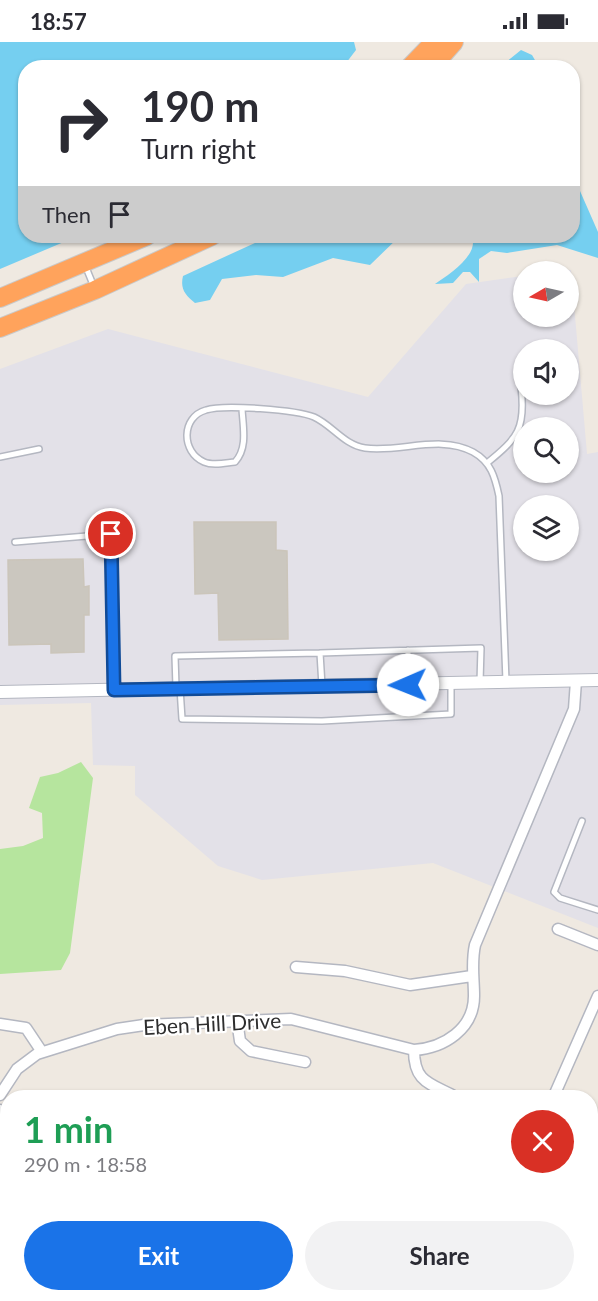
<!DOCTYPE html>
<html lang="en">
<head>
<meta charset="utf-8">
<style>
  :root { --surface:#fff; --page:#f2f2f3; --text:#2b2b33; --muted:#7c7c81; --accent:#1a73e8 }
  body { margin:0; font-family:Lato,sans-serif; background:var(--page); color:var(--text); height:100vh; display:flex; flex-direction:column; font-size:22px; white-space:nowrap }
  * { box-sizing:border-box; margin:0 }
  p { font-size:20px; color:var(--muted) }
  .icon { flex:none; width:33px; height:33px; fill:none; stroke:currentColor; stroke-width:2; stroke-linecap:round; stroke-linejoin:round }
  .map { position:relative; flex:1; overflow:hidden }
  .sheet { position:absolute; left:0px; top:1048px; width:598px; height:212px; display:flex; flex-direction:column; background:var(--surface); border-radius:24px 24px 0 0; box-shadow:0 2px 4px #0004 }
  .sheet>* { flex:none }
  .hud { position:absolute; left:18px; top:18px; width:562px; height:183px; border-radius:24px; box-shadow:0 2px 4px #0004; background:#fff; color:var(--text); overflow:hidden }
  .needle { width:39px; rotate:261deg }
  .controls { position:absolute; left:513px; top:219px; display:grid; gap:12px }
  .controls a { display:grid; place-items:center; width:66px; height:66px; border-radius:50%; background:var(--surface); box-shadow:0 2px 4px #0004; font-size:30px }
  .pin { position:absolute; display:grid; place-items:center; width:51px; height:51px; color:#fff; margin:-26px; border:3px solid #fff; border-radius:50%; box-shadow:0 2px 6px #0007 }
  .me { position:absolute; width:66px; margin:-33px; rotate:269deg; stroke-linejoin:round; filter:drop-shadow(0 0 4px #0008) }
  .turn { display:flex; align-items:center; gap:21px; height:126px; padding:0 24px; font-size:27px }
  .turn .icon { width:78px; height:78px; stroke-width:2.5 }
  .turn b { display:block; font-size:42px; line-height:51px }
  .then { display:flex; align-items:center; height:57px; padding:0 24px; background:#0003; gap:12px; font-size:22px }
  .round { display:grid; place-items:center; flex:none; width:63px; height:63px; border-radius:32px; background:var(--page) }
  .summary { display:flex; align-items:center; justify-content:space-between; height:102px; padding:0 24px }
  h1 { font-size:36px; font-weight:700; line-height:45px; color:#1e9e55 }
  .cta { display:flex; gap:12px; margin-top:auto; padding:12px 24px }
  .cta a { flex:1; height:69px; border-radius:36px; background:var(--accent); color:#fff; font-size:24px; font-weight:700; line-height:69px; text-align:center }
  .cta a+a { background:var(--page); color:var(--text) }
  .status { display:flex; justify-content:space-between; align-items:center; height:42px; padding:0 30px; background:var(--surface); direction:ltr }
  .status svg { height:16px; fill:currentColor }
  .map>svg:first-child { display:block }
</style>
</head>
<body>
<div class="status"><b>18:57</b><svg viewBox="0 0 49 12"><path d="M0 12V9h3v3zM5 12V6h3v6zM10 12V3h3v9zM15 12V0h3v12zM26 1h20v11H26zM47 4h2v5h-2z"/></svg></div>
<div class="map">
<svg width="598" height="1259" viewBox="0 0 598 1259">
  <rect width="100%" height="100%" fill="#efe9e1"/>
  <path fill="#e3e1e8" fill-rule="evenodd" d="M571 228 587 412 598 410V886L433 821 262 838 218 824 135 753V724L93 723 91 661 0 663V327L108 287 368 355 466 242 523 234 524 274H568V230L560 229ZM524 308H568V352H524ZM524 386H568V430H524ZM524 464H568V508H524Z"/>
  <path fill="#b6e59e" d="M81 720 93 736 70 911 61 928 0 932V807L23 804 43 796 42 771 29 766 40 735 58 731Z"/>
  <path fill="#75cff0" d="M0 0H354L356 8 343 25 26 26V194H78L0 227Z
    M521 8 532 13 539 25H500Z
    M573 133 598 190V216L557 203 507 211 491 209 479 217V240L470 230H463L453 241 435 242C448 233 475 216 473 198L467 194H573Z
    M270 194H400L370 223 333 216 283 235 256 233 222 237 210 258 195 261C185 253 180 247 183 234Z"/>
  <path fill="#cbc7bf" stroke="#cbc5ba" stroke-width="1.5" d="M194 480H276V508L287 509 288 597 219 598 218 551 195 552Z
    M83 517 84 545 89 544V573H84V610L51 611V602L9 603 8 518Z"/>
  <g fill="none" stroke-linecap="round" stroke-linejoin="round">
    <defs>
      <path id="service" d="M85 223 94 245
        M242 367C243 385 248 406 235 420 225 421 213 424 204 420 181 410 181 375 206 368 224 362 297 368 314 375 332 383 344 403 365 406 400 411 440 392 473 410 491 420 495 435 499 454L506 639
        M0 415 39 407
        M487 421C518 396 526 386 521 345
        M15 500 111 492 114 648
        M408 608V643
        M322 644 320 611 481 606 480 640
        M176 645 175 614 320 611
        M180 646 182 677 322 679 451 672V642
        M582 779 554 850 560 856 598 868"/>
      <path id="minor" d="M558 887 598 903
        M296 925 345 929 410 943 472 934
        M237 978 240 999 251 1009 305 1020
        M0 982 26 986 42 1010
        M414 1008C414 1041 430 1041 456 1055
        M0 1053 17 1027 37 1012 117 987 144 983 291 977 414 1008C444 1006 474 987 474 954 474 936 471 921 475 903L574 667 576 639
        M553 1056 598 954
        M0 1068 8 1073
        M0 1206 8 1214
        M28 1252 30 1259
        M233 1252 234 1259
        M152 1259 154 1252
        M391 1259 392 1252
        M525 1259 526 1252"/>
      <path id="tertiary" d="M0 650 598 638"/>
      <path id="motorway" d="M409 26 434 0
        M431 26 454 0
        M0 256 147 194
        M0 286 95 248 212 194"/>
    </defs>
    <use href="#service" stroke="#b4b7c1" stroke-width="8"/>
    <use href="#minor" stroke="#b4b7c1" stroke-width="13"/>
    <use href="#tertiary" stroke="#b4b7c1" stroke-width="14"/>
    <use href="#motorway" stroke="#c9c9c9" stroke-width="20"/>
    <use href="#service" stroke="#fff" stroke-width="5"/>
    <use href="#minor" stroke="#fff" stroke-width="10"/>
    <use href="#tertiary" stroke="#fff" stroke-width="12"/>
    <use href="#motorway" stroke="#ffa35c" stroke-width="18"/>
  </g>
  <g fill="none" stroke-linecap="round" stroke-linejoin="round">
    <defs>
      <path id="route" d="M111 492 114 648 408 643"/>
    </defs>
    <use href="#route" stroke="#114b97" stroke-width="15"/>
    <use href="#route" stroke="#1a73e8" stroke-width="10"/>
  </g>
  <g text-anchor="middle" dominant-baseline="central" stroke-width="4.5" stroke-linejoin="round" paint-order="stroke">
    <g font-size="21" fill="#2e2e2e" stroke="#fff">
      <text transform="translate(212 981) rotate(-3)">Eben Hill Drive</text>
    </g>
  </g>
</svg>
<div class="controls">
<a><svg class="needle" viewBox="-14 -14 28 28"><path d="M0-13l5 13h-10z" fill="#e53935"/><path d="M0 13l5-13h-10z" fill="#7c7c81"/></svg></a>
<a><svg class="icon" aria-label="sound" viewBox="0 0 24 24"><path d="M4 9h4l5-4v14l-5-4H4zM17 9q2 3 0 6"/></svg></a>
<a><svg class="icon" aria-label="search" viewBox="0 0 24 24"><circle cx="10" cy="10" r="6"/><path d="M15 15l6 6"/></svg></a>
<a><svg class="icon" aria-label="layers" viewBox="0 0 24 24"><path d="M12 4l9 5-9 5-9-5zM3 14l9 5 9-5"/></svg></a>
</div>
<div class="pin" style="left:111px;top:492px;background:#d93025"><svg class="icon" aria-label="arrive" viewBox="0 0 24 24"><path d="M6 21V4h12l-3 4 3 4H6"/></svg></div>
<svg class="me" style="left:408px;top:643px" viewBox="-20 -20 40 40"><circle r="19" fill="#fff"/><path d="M0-13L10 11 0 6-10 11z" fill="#1a73e8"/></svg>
<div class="hud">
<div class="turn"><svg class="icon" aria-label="right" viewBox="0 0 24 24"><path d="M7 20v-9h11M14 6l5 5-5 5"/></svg><div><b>190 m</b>Turn right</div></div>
<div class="then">Then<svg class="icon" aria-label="arrive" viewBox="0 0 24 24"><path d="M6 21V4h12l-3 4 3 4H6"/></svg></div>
</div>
<section class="sheet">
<div class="summary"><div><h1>1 min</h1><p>290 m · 18:58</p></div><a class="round" style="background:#d93025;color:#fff"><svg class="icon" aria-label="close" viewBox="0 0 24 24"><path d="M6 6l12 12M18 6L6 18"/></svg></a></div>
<div class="cta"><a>Exit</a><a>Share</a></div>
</section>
</div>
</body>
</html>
